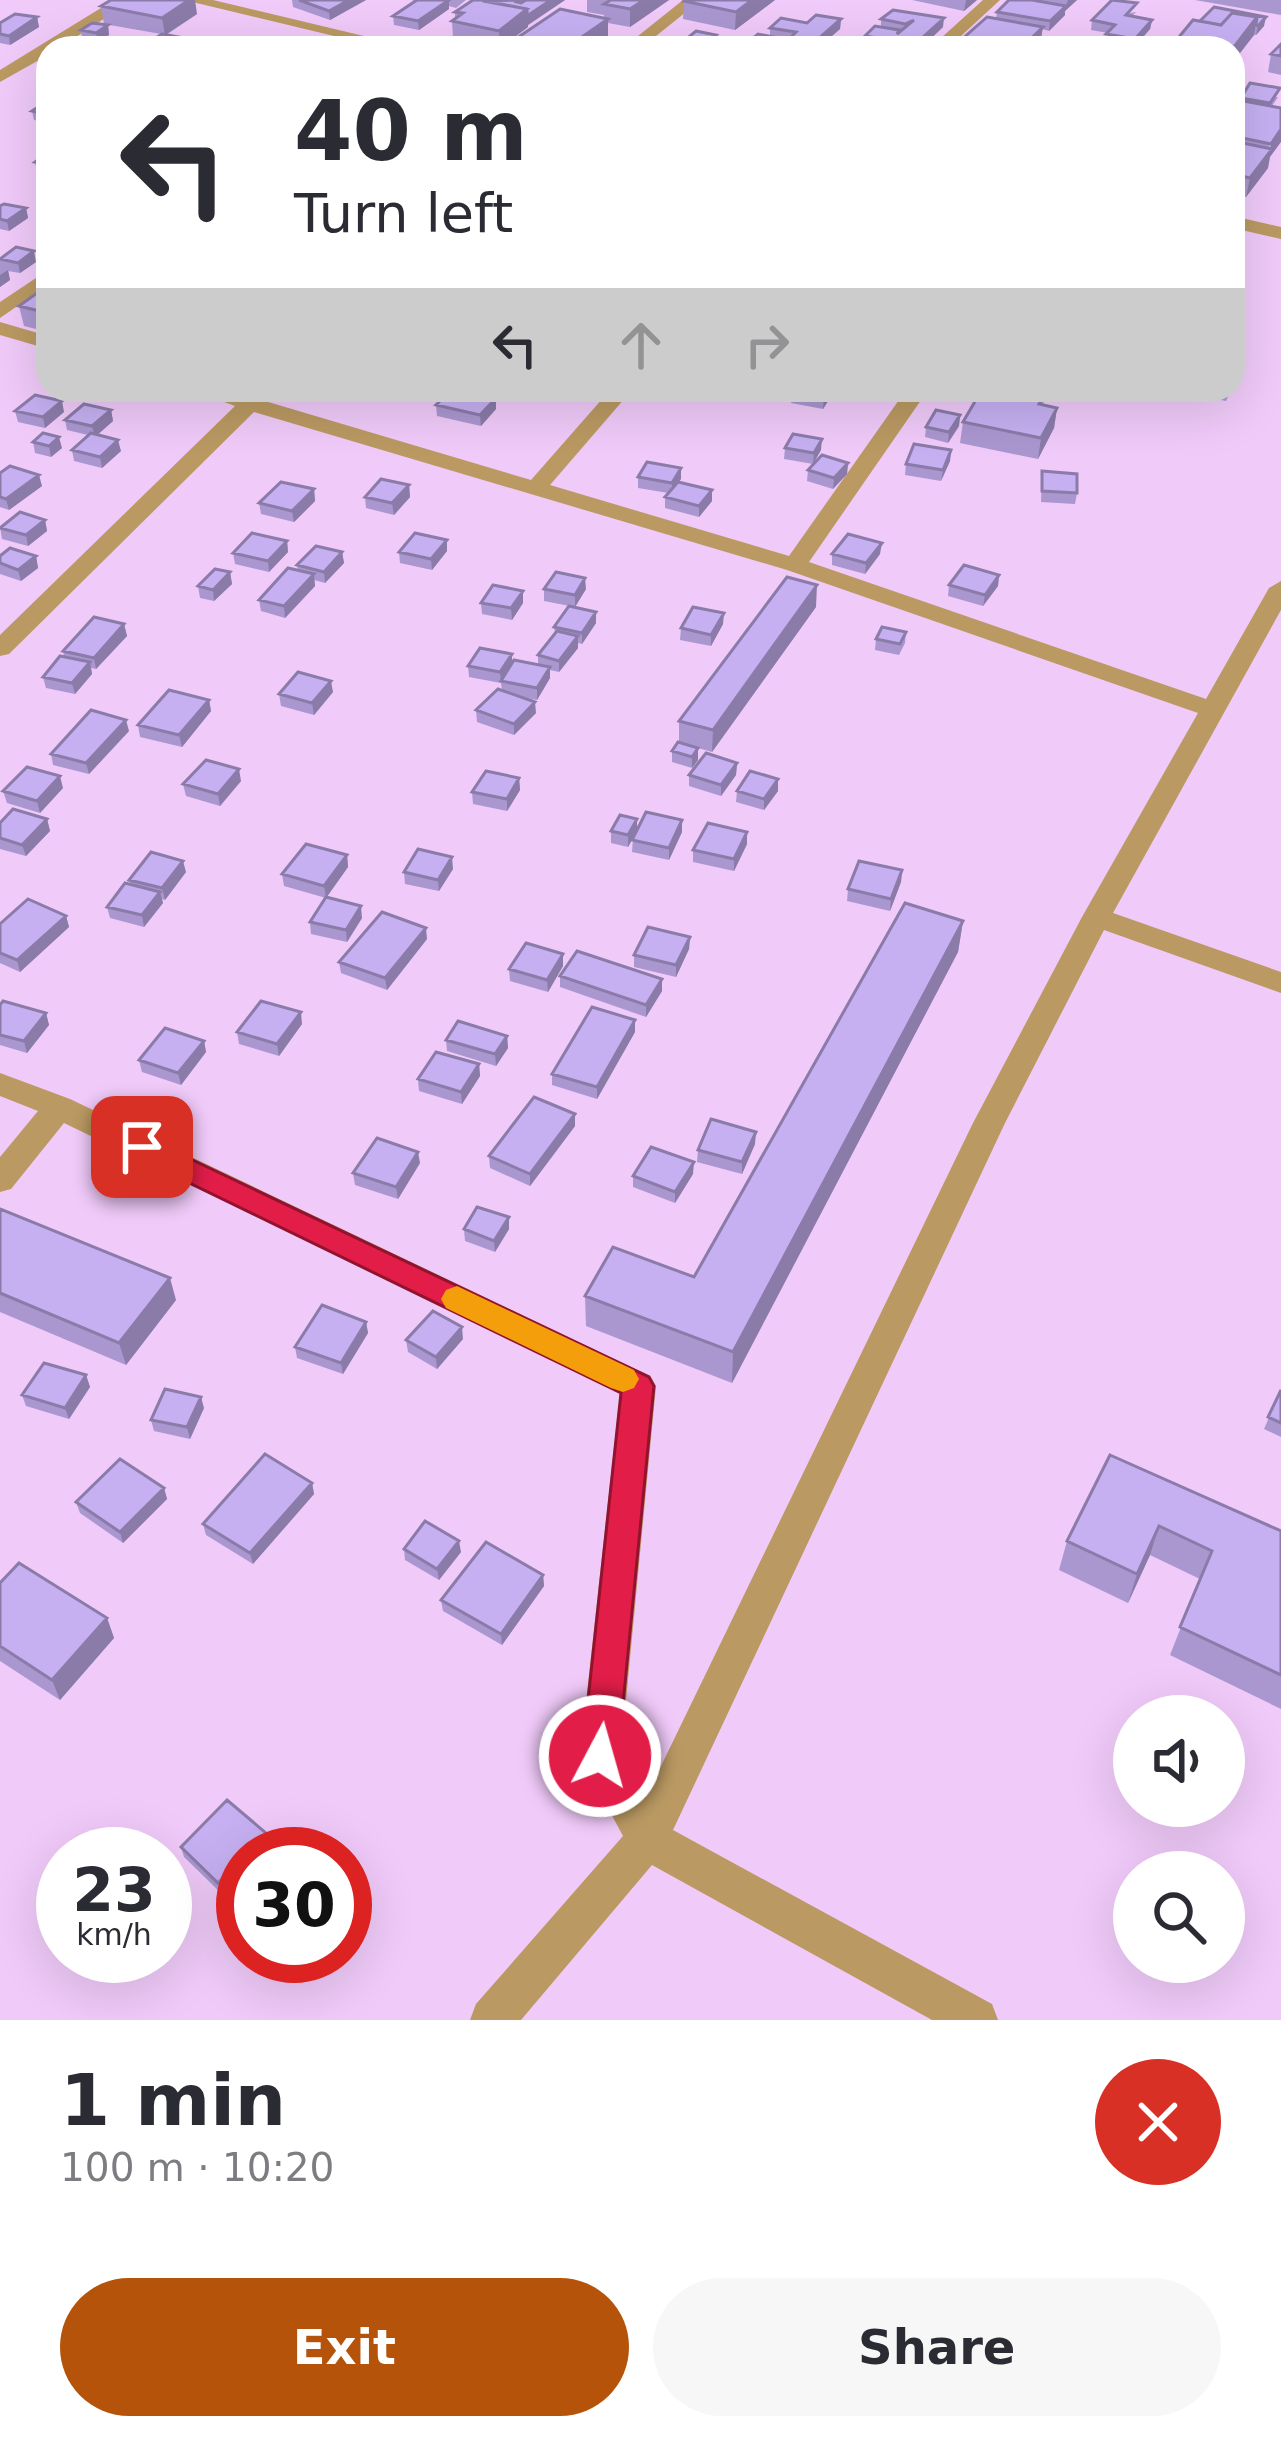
<!DOCTYPE html>
<html lang="en">
<head>
<meta charset="utf-8">
<style>
  :root { --surface:#fff; --page:#f7f7f7; --text:#2b2b33; --muted:#7c7c81; --accent:#b45309 }
  body { margin:0; font-family:"DejaVu Sans",sans-serif; background:var(--page); color:var(--text); height:100vh; display:flex; flex-direction:column; font-size:45px; white-space:nowrap }
  * { box-sizing:border-box; margin:0 }
  p { font-size:39px; color:var(--muted) }
  .icon { flex:none; width:66px; height:66px; fill:none; stroke:currentColor; stroke-width:2; stroke-linecap:round; stroke-linejoin:round }
  .map { position:relative; height:2020px; overflow:hidden }
  .details { display:flex; flex-direction:column; background:var(--surface); flex:1 }
  .details>* { flex:none }
  .top-card { position:absolute; left:36px; top:36px; width:1209px; height:366px; border-radius:36px; box-shadow:0 12px 48px #0002; background:#fff; color:var(--text); overflow:hidden }
  .fabs { position:absolute; left:1113px; top:1695px; display:grid; gap:24px }
  .fabs a { display:grid; place-items:center; width:132px; height:132px; border-radius:50%; background:var(--surface); box-shadow:0 12px 48px #0002; font-size:60px }
  .speed { position:absolute; left:36px; top:1827px; display:flex; gap:24px; font-size:60px; font-weight:700; text-align:center }
  .speed>* { display:grid; place-content:center; width:156px; height:156px; border-radius:50%; background:var(--surface); box-shadow:0 12px 48px #0002; line-height:1 }
  .speed small { font-size:30px; font-weight:400 }
  .speed .limit { border:18px solid #d22; background:#fff; color:#111 }
  .pin { position:absolute; display:grid; place-items:center; width:102px; height:102px; color:#fff; margin:-51px; border-radius:24px; box-shadow:0 6px 18px #0006 }
  .me { position:absolute; width:132px; margin:-66px; rotate:6deg; stroke-linejoin:round; filter:drop-shadow(0 0 9px #0008) }
  .turn { display:flex; align-items:center; gap:42px; height:252px; padding:0 60px; font-size:54px }
  .turn .icon { width:156px; height:156px; stroke-width:2.5 }
  .turn b { display:block; font-size:84px; line-height:102px }
  .lanes { display:flex; align-items:center; height:114px; padding:0 60px; background:#0003; justify-content:center; gap:60px; direction:ltr }
  .lanes .off { opacity:.35 }
  .round { display:grid; place-items:center; flex:none; width:126px; height:126px; border-radius:63px; background:var(--page) }
  .headline { display:flex; align-items:center; justify-content:space-between; height:204px; padding:0 60px }
  h1 { font-size:72px; font-weight:700; line-height:90px }
  .action { display:flex; gap:24px; margin-top:auto; padding:24px 60px }
  .action a { flex:1; height:138px; border-radius:72px; background:var(--accent); color:#fff; font-size:48px; font-weight:700; line-height:138px; text-align:center }
  .action a+a { background:var(--page); color:var(--text) }
  .map>svg:first-child { display:block }
</style>
</head>
<body>
<div class="map">
<svg width="1281" height="2020" viewBox="0 0 1281 2020">
  <rect width="100%" height="100%" fill="#f0caf9"/>
  <g fill="none" stroke-linecap="round" stroke-linejoin="round">
    <path fill="#ba9962" fill-rule="evenodd" d="M114 0H133L59 48H48V55L0 82V70Z
      M184 0H213L414 48H384Z
      M683 0H701L641 48H623Z
      M983 0H1000L948 48H930Z
      M1233 216 1281 227V239L1233 228Z
      M48 270V285L0 318V302Z
      M0 322 48 336V349L0 335Z
      M192 390H226L246 396 252 390H268L271 394 265 401 531 480 610 390H632L550 485 789 556 906 390H928L809 562 1206 699 1269 588 1281 581V610L1113 913 1281 972V993L1104 930 1005 1123 673 1830 992 2004 998 2020H932L652 1865 521 2020H470L476 2004 623 1836 580 1756 620 1393 64 1123 11 1189 0 1192V1157L38 1111 0 1096V1073L70 1099 650 1376 656 1386 621 1753 646 1797 973 1123 1082 917 1198 713 787 570 254 412 9 654 0 656V635L235 406Z"/>
  </g>
  <path fill="#aa97d0" d="M292 0H366L330 20 293 7Z
    M411 0H466L456 8 449 6V9L419 30 394 25 393 16 416 1Z
    M473 0H565L528 25V27L500 48 453 39 452 21 455 19V12Z
    M587 0H669L630 27 608 23V36L592 48H514V40L604 18V15L587 12Z
    M775 0 735 30 683 19 684 1Z
    M912 0H977L964 11Z
    M1009 0H1077L1065 11V15L1049 31 1042 29 1040 45 996 18 997 12Z
    M1195 0H1281V15Z
    M101 6 197 14 166 35 179 37 181 47 152 48 151 41 161 34 104 24Z
    M1136 12 1132 16 1152 20 1150 29 1134 48 1105 43 1108 33 1091 30 1092 20Z
    M37 17 39 27 10 45 0 43V23Z
    M841 19 840 29 818 48H741L770 36V28Z
    M881 19 943 27 921 48H881L865 45V36L881 27Z
    M1193 20 1264 26 1256 35H1254L1233 62V48H1177L1179 37Z
    M108 25 109 35 98 42 82 39 81 30Z
    M1281 44V75L1268 72 1271 54Z
    M48 65V80H43L41 70Z
    M1278 97 1272 106 1268 168 1246 197 1233 194V106L1241 98Z
    M48 101V123L34 120 32 111Z
    M48 152V174L37 172 35 162Z
    M0 206 26 208 28 218 9 231 0 229Z
    M0 258 36 262 20 273 8 271 10 280 0 287Z
    M48 289V332L24 326 19 306Z
    M1207 390H1231L1226 401 1206 397Z
    M792 393H833L823 409 791 403Z
    M1045 394 1043 405 1057 408 1054 428 1038 459 960 443 963 422 1000 397Z
    M436 405 496 409 481 426 437 416Z
    M111 410 113 421 97 435 121 451 102 468 74 461 72 450 88 435 67 430 65 420Z
    M15 411 64 412 45 428 18 422Z
    M960 415 959 426 948 443 925 437 926 427Z
    M33 442 62 448 51 457 35 453Z
    M785 448 821 450 813 464 784 459Z
    M951 450 950 461 941 481 905 475 906 464Z
    M848 463 847 474 833 489 807 481 808 470Z
    M681 468 679 482 712 490V501L699 517 665 508V497L668 493 638 488V477Z
    M1042 471 1077 493 1075 504 1041 502Z
    M0 473 42 486 9 510 0 507Z
    M409 485 410 497 394 515 366 508 365 497Z
    M314 489 315 501 294 522 261 514 259 503Z
    M45 520 47 531 28 546 2 539 0 527Z
    M447 540V551L432 570 400 563 399 552Z
    M287 541 288 552 269 572 235 564 233 553Z
    M342 552 344 563 325 583 314 580 315 586 285 618 261 611 259 600 298 571 297 565Z
    M832 554H880L865 574 832 565Z
    M0 556H36L38 568 21 581 0 574Z
    M230 572 232 584 214 601 200 598 198 586Z
    M999 575 998 586 983 606 948 596 949 585Z
    M544 589H586L575 607 544 601Z
    M481 603H523L512 620 482 614Z
    M816 607 712 752 698 748V760L692 768 672 762V751L679 742V721Z
    M596 612V623L582 644 578 643V648L559 672 550 670V678L537 700 517 696 536 713 514 735 477 722 476 710 502 690 501 683 469 677 468 666 512 663 538 665V655L555 634 554 627Z
    M124 624 127 636 96 669 91 668 92 674 75 694 46 688 43 677 64 657 63 651Z
    M723 624 711 646 680 640 681 628Z
    M906 632 905 643 899 655 875 650 876 639Z
    M333 692 314 715 281 706 279 694Z
    M209 700 211 711 182 747 140 737 138 725Z
    M129 731 89 774 53 765 51 754Z
    M737 763 736 775 721 796 689 786V775Z
    M519 778 520 790 507 811 473 804 472 792Z
    M241 781 220 806 186 796 183 784Z
    M63 788 40 813 7 803 3 791Z
    M737 791H778L764 810 736 802Z
    M47 819 50 831 26 856 0 849V823Z
    M637 819V830L682 832 669 860 632 852 633 838 628 847 611 843V831Z
    M747 844 734 871 693 862V850Z
    M347 855 348 867 326 898 362 918 347 942 311 934 310 922 326 898 284 886 282 874Z
    M453 869 439 891 405 884 404 872Z
    M902 870 901 882 890 911 847 901 848 889Z
    M186 872 165 900 162 899 163 903 144 927 110 918 107 907 130 884 129 880Z
    M66 916 69 927 20 972 0 963V924Z
    M963 921 958 952 732 1383 586 1326 585 1296 694 1277Z
    M690 937 689 949 676 977 634 967V955Z
    M427 939 387 990 341 973 339 962Z
    M563 966 548 992 510 981 509 969Z
    M560 976 662 991 646 1017 560 987Z
    M0 1005 46 1013 49 1025 27 1053 0 1045Z
    M635 1020V1032L597 1099 552 1085V1074Z
    M302 1024 279 1056 239 1044 237 1032Z
    M507 1036 508 1048 496 1066 447 1051 446 1040Z
    M204 1041 206 1052 181 1085 142 1072 139 1060Z
    M479 1064 480 1076 462 1104 419 1091 418 1079Z
    M575 1126 530 1186 490 1168 489 1156Z
    M755 1144 742 1174 697 1162 698 1150Z
    M420 1163 398 1199 355 1185 353 1173Z
    M693 1174 675 1203 633 1187V1176Z
    M0 1209 176 1300 126 1365 0 1312Z
    M464 1229H509L495 1252 465 1241Z
    M366 1322 368 1333 343 1374 297 1358 295 1347Z
    M463 1339 437 1369 408 1352 406 1340Z
    M86 1375 90 1387 69 1419 26 1406 22 1395Z
    M1281 1390V1437L1264 1429Z
    M204 1408 190 1439 154 1431 151 1420Z
    M1110 1455 1281 1531V1709L1170 1655 1200 1579 1150 1555 1128 1603 1059 1570 1067 1541Z
    M312 1483 314 1494 253 1564 206 1535 203 1524Z
    M164 1488 167 1499 123 1543 80 1513 76 1502Z
    M404 1549 461 1552 439 1580 405 1560Z
    M543 1575 544 1586 502 1645 443 1611 441 1600Z
    M0 1583 107 1618 114 1638 60 1700 0 1661Z
    M266 1833 268 1843 258 1854H243V1870L221 1893 184 1857 181 1847Z"/>
  <path fill="#8b7ba9" d="M189 0H195L197 14 165 35 162 18Z
    M349 0H366L330 20 329 11Z
    M449 0V9L419 30 418 21Z
    M551 0H565L528 25V27L500 48 499 31 527 9Z
    M644 0H669L630 27V9Z
    M752 0H775L735 30 736 12Z
    M966 0H977L964 11Z
    M1068 0H1077L1065 11V15L1049 31 1050 21 1065 7Z
    M37 17 39 27 10 45 9 36Z
    M1257 17 1254 35 1233 62 1234 47Z
    M1266 17 1264 26 1256 35 1258 26Z
    M944 18 943 27 921 48H911Z
    M608 19V36L592 48H566Z
    M841 19 840 29 818 48H808Z
    M1152 20 1150 29 1133 48 1135 39Z
    M108 25 109 35 98 42 96 33Z
    M1043 27 1040 45 1037 48H1021Z
    M716 35V45L711 48H699Z
    M179 37 181 47 170 48 169 44Z
    M1281 129V142L1270 157 1268 168 1246 197 1250 178 1269 153 1271 144Z
    M26 208 28 218 9 231 7 221Z
    M34 251 36 262 20 273 18 263Z
    M8 270 10 280 0 287V275Z
    M829 390H833V393L823 409 824 398Z
    M496 398V409L481 426 480 415Z
    M62 401 64 412 45 428 43 417Z
    M1057 408 1054 428 1038 459 1041 438Z
    M111 410 113 421 95 437 92 426Z
    M960 415 959 426 948 443 949 432Z
    M59 437 62 448 51 457 49 446Z
    M822 439 821 450 813 464 814 453Z
    M118 440 121 451 102 468 100 457Z
    M951 450 950 461 941 481 943 470Z
    M848 463 847 474 833 489 834 478Z
    M681 468V479L672 494V483Z
    M39 475 42 486 9 510 6 499Z
    M409 485 410 497 394 515 392 503Z
    M314 489 315 501 294 522 292 511Z
    M712 490V501L699 517V506Z
    M45 520 47 531 28 546 26 535Z
    M447 540V551L432 570 431 559Z
    M287 541 288 552 269 572 268 561Z
    M882 543 880 554 865 574 866 563Z
    M342 552 344 563 325 583 324 572Z
    M36 556 38 568 21 581 18 570Z
    M230 572 232 584 214 601 213 590Z
    M314 574 315 586 285 618 284 606Z
    M999 575 998 586 983 606 985 595Z
    M585 578 586 589 575 607V595Z
    M817 585 816 607 712 752 713 730Z
    M523 591V603L512 620 511 608Z
    M596 612V623L582 644V633Z
    M724 613 723 624 711 646V635Z
    M124 624 127 636 96 669 94 658Z
    M578 636V648L559 672V661Z
    M512 654V666L501 683 500 672Z
    M90 662 92 674 75 694 72 683Z
    M550 667V678L537 700V688Z
    M331 681 333 692 314 715 312 703Z
    M209 700 211 711 182 747 179 735Z
    M535 702 536 713 514 735V724Z
    M126 720 129 731 89 774 86 763Z
    M698 748V760L692 768V757Z
    M737 763 736 775 721 796V785Z
    M239 769 241 781 220 806 218 794Z
    M60 776 63 788 40 813 37 801Z
    M519 778 520 790 507 811V799Z
    M778 779V791L764 810V799Z
    M47 819 50 831 26 856 22 845Z
    M637 819V831L628 847V835Z
    M682 820V832L669 860V848Z
    M747 832V844L734 871V859Z
    M347 855 348 867 326 898 324 886Z
    M452 857 453 869 439 891 438 880Z
    M183 861 186 872 165 900 162 888Z
    M902 870 901 882 890 911 891 899Z
    M160 892 163 903 144 927 142 915Z
    M361 906 362 918 347 942 346 930Z
    M66 916 69 927 20 972 17 960Z
    M963 921 958 952 732 1383 733 1352Z
    M426 928 427 939 387 990 385 978Z
    M690 937 689 949 676 977V965Z
    M563 954V966L548 992 547 980Z
    M662 979V991L646 1017V1005Z
    M301 1012 302 1024 279 1056 277 1044Z
    M46 1013 49 1025 27 1053 24 1041Z
    M635 1020V1032L597 1099V1087Z
    M507 1036 508 1048 496 1066 495 1054Z
    M204 1041 206 1052 181 1085 178 1073Z
    M479 1064 480 1076 462 1104 461 1092Z
    M575 1114V1126L530 1186V1174Z
    M756 1132 755 1144 742 1174V1162Z
    M418 1152 420 1163 398 1199 396 1187Z
    M694 1162 693 1174 675 1203V1192Z
    M509 1217V1229L495 1252 494 1241Z
    M170 1278 176 1300 126 1365 119 1343Z
    M366 1322 368 1333 343 1374 341 1363Z
    M462 1327 463 1339 437 1369 436 1357Z
    M86 1375 90 1387 69 1419 65 1408Z
    M201 1397 204 1408 190 1439 187 1427Z
    M312 1483 314 1494 253 1564 250 1553Z
    M164 1488 167 1499 123 1543 120 1532Z
    M1159 1526 1150 1555 1128 1603 1137 1574Z
    M459 1541 461 1552 439 1580 437 1569Z
    M543 1575 544 1586 502 1645 501 1634Z
    M107 1618 114 1638 60 1700 52 1680Z
    M266 1833 268 1843 258 1854H246Z
    M243 1857V1870L221 1893 218 1883Z"/>
  <path fill="#c6b0f2" stroke="#8b7ba9" stroke-width="3" d="M111 0H189L162 18 101 6Z
    M299 0H349L329 11Z
    M417 0H449L418 21 393 16Z
    M473 0H481L527 9 499 31 452 21 463 13 455 12Z
    M520 0 517 2 521 3 526 0H551L527 16V9L483 1Z
    M611 0H644L630 9 604 4Z
    M685 0H752L736 12 684 1Z
    M1009 0H1032L1066 6 1050 21 997 12Z
    M1112 0 1137 3 1126 15 1152 20 1135 39 1106 34 1115 25 1092 20Z
    M1214 7 1266 17 1258 26 1256 25 1257 17 1232 13 1221 25 1200 21Z
    M560 9 608 19 566 48H551L514 40Z
    M893 10 944 18 911 48H884L891 40 865 36 875 26 899 30 897 34 914 20 905 24 881 19Z
    M1232 13 1257 17 1234 47 1179 37 1193 20 1221 25Z
    M15 14 37 17 9 36 0 34V23Z
    M816 15 841 19 808 48H741L758 34 788 40 796 32 770 28 781 18 807 23Z
    M987 17 1043 27 1021 48H952Z
    M92 23 108 25 96 33 81 30Z
    M696 31 716 35 699 48H675Z
    M162 34 179 37 169 44 151 41Z
    M853 43 876 48H849Z
    M1281 44V56L1271 54Z
    M1250 83 1280 88 1270 103 1241 98Z
    M1238 100 1281 108V129L1271 144 1233 136V106Z
    M48 101V114L32 111Z
    M1233 141 1272 149 1250 178 1233 174Z
    M48 152V164L35 162Z
    M4 204 26 208 7 221 0 219V206Z
    M16 247 34 251 18 263 0 259Z
    M44 288 48 289V313L19 306Z
    M451 390H458L496 398 480 415 436 405Z
    M793 390H829L824 398 792 393Z
    M1004 390H1023L1045 394 1039 404 1057 408 1041 438 963 422 980 393 1000 397Z
    M35 395 62 401 43 417 15 411Z
    M84 404 111 410 92 426 65 420Z
    M936 410 960 415 949 432 926 427Z
    M43 433 59 437 49 446 33 442Z
    M91 433 118 440 100 457 72 450Z
    M793 434 822 439 814 453 785 448Z
    M914 444 951 450 943 470 906 464Z
    M822 455 848 463 834 478 808 470Z
    M647 462 681 468 672 483 638 477Z
    M10 466 39 475 6 499 0 497V473Z
    M1042 471 1077 474V493L1042 491Z
    M381 479 409 485 392 503 365 497Z
    M281 482 314 489 292 511 259 503Z
    M678 482 712 490 699 506 665 497Z
    M20 512 45 520 26 535 0 528Z
    M252 533 287 541 268 561 233 553Z
    M415 533 447 540 431 559 399 552Z
    M848 534 882 543 866 563 832 554Z
    M316 546 342 552 324 572 297 565Z
    M10 548 36 556 18 570 0 563V556Z
    M964 565 999 575 985 595 949 585Z
    M288 568 314 574 284 606 259 600Z
    M215 569 230 572 213 590 198 586Z
    M556 572 585 578 575 595 544 589Z
    M787 577 817 585 713 730 679 721Z
    M493 585 523 591 511 608 481 603Z
    M569 606 596 612 582 633 554 627Z
    M693 607 724 613 711 635 681 628Z
    M94 617 124 624 94 658 63 651Z
    M882 627 906 632 900 644 876 639Z
    M557 631 578 636 559 661 538 655Z
    M480 648 512 654 500 672 468 666Z
    M60 656 90 662 72 683 43 677Z
    M514 660 550 667 537 688 501 681Z
    M298 672 331 681 312 703 279 694Z
    M498 689 535 702 514 724 476 710Z
    M169 690 209 700 179 735 138 725Z
    M91 710 126 720 86 763 51 754Z
    M678 742 698 748 692 757 672 751Z
    M706 753 737 763 721 785 689 775Z
    M206 760 239 769 218 794 183 784Z
    M27 767 60 776 37 801 3 791Z
    M486 771 519 778 507 799 472 792Z
    M750 771 778 779 764 799 737 791Z
    M13 809 47 819 22 845 0 838V823Z
    M646 812 682 820 669 848 632 840Z
    M620 815 637 819 628 835 611 831Z
    M708 823 747 832 734 859 693 850Z
    M306 844 347 855 324 886 282 874Z
    M418 849 452 857 438 880 404 872Z
    M151 852 183 861 162 888 129 880Z
    M859 861 902 870 891 899 848 889Z
    M125 883 160 892 142 915 107 907Z
    M326 897 361 906 346 930 310 922Z
    M28 899 66 916 17 960 0 953V924Z
    M905 903 963 921 733 1352 585 1296 613 1247 694 1277Z
    M382 912 426 928 385 978 339 962Z
    M648 927 690 937 676 965 634 955Z
    M526 943 563 954 547 980 509 969Z
    M577 951 662 979 646 1005 560 976Z
    M3 1001 46 1013 24 1041 0 1035V1005Z
    M261 1001 301 1012 277 1044 237 1032Z
    M592 1007 635 1020 597 1087 552 1074Z
    M458 1021 507 1036 495 1054 446 1040Z
    M165 1028 204 1041 178 1073 139 1060Z
    M436 1052 479 1064 461 1092 418 1079Z
    M534 1097 575 1114 530 1174 489 1156Z
    M711 1119 756 1132 742 1162 698 1150Z
    M377 1138 418 1152 396 1187 353 1173Z
    M651 1147 694 1162 675 1192 633 1176Z
    M477 1207 509 1217 494 1241 464 1229Z
    M0 1209 170 1278 119 1343 0 1293Z
    M322 1305 366 1322 341 1363 295 1347Z
    M433 1311 462 1327 436 1357 406 1340Z
    M44 1363 86 1375 65 1408 22 1395Z
    M165 1389 201 1397 187 1427 151 1420Z
    M1281 1390V1423L1268 1417Z
    M265 1454 312 1483 250 1553 203 1524Z
    M1110 1455 1281 1531V1675L1180 1627 1212 1551 1159 1526 1137 1574 1067 1541Z
    M120 1459 164 1488 120 1532 76 1502Z
    M425 1521 459 1541 437 1569 404 1549Z
    M486 1542 543 1575 501 1634 441 1600Z
    M19 1563 107 1618 52 1680 0 1646V1583Z
    M227 1800 266 1833 246 1854H243V1857L218 1883 181 1847Z"/>
  <path fill="#e11d48" stroke="#92132f" stroke-width="3" d="M142 1136 649 1377 654 1386 618 1756 613 1768 600 1773 587 1768 582 1756 621 1393 132 1155 128 1147 132 1139Z"/>
  <path fill="#f59e0b" d="M457 1286 634 1370 639 1379 634 1388 623 1392 611 1388 446 1308 441 1299 446 1290Z"/>
</svg>
<div class="fabs">
<a><svg class="icon" aria-label="sound" viewBox="0 0 24 24"><path d="M4 9h4l5-4v14l-5-4H4zM17 9q2 3 0 6"/></svg></a>
<a><svg class="icon" aria-label="search" viewBox="0 0 24 24"><circle cx="10" cy="10" r="6"/><path d="M15 15l6 6"/></svg></a>
</div>
<div class="speed"><div>23<small>km/h</small></div><div class="limit">30</div></div>
<div class="pin" style="left:142px;top:1147px;background:#d93025"><svg class="icon" aria-label="arrive" viewBox="0 0 24 24"><path d="M6 21V4h12l-3 4 3 4H6"/></svg></div>
<svg class="me" style="left:600px;top:1756px" viewBox="-20 -20 40 40"><circle r="17" fill="#e11d48" stroke="#fff" stroke-width="3"/><path d="M0-11L8 9 0 5-8 9z" fill="#fff"/></svg>
<div class="top-card">
<div class="turn"><svg class="icon" aria-label="left" viewBox="0 0 24 24"><path d="M17 20v-9H6M10 6l-5 5 5 5"/></svg><div><b>40 m</b>Turn left</div></div>
<div class="lanes"><svg class="icon" aria-label="left" viewBox="0 0 24 24"><path d="M17 20v-9H6M10 6l-5 5 5 5"/></svg><svg class="icon off" aria-label="ahead" viewBox="0 0 24 24"><path d="M12 20V5M6 11l6-6 6 6"/></svg><svg class="icon off" aria-label="right" viewBox="0 0 24 24"><path d="M7 20v-9h11M14 6l5 5-5 5"/></svg></div>
</div>
</div>
<section class="details">
<div class="headline"><div><h1>1 min</h1><p>100 m · 10:20</p></div><a class="round" style="background:#d93025;color:#fff"><svg class="icon" aria-label="close" viewBox="0 0 24 24"><path d="M6 6l12 12M18 6L6 18"/></svg></a></div>
<div class="action"><a>Exit</a><a>Share</a></div>
</section>
</body>
</html>
